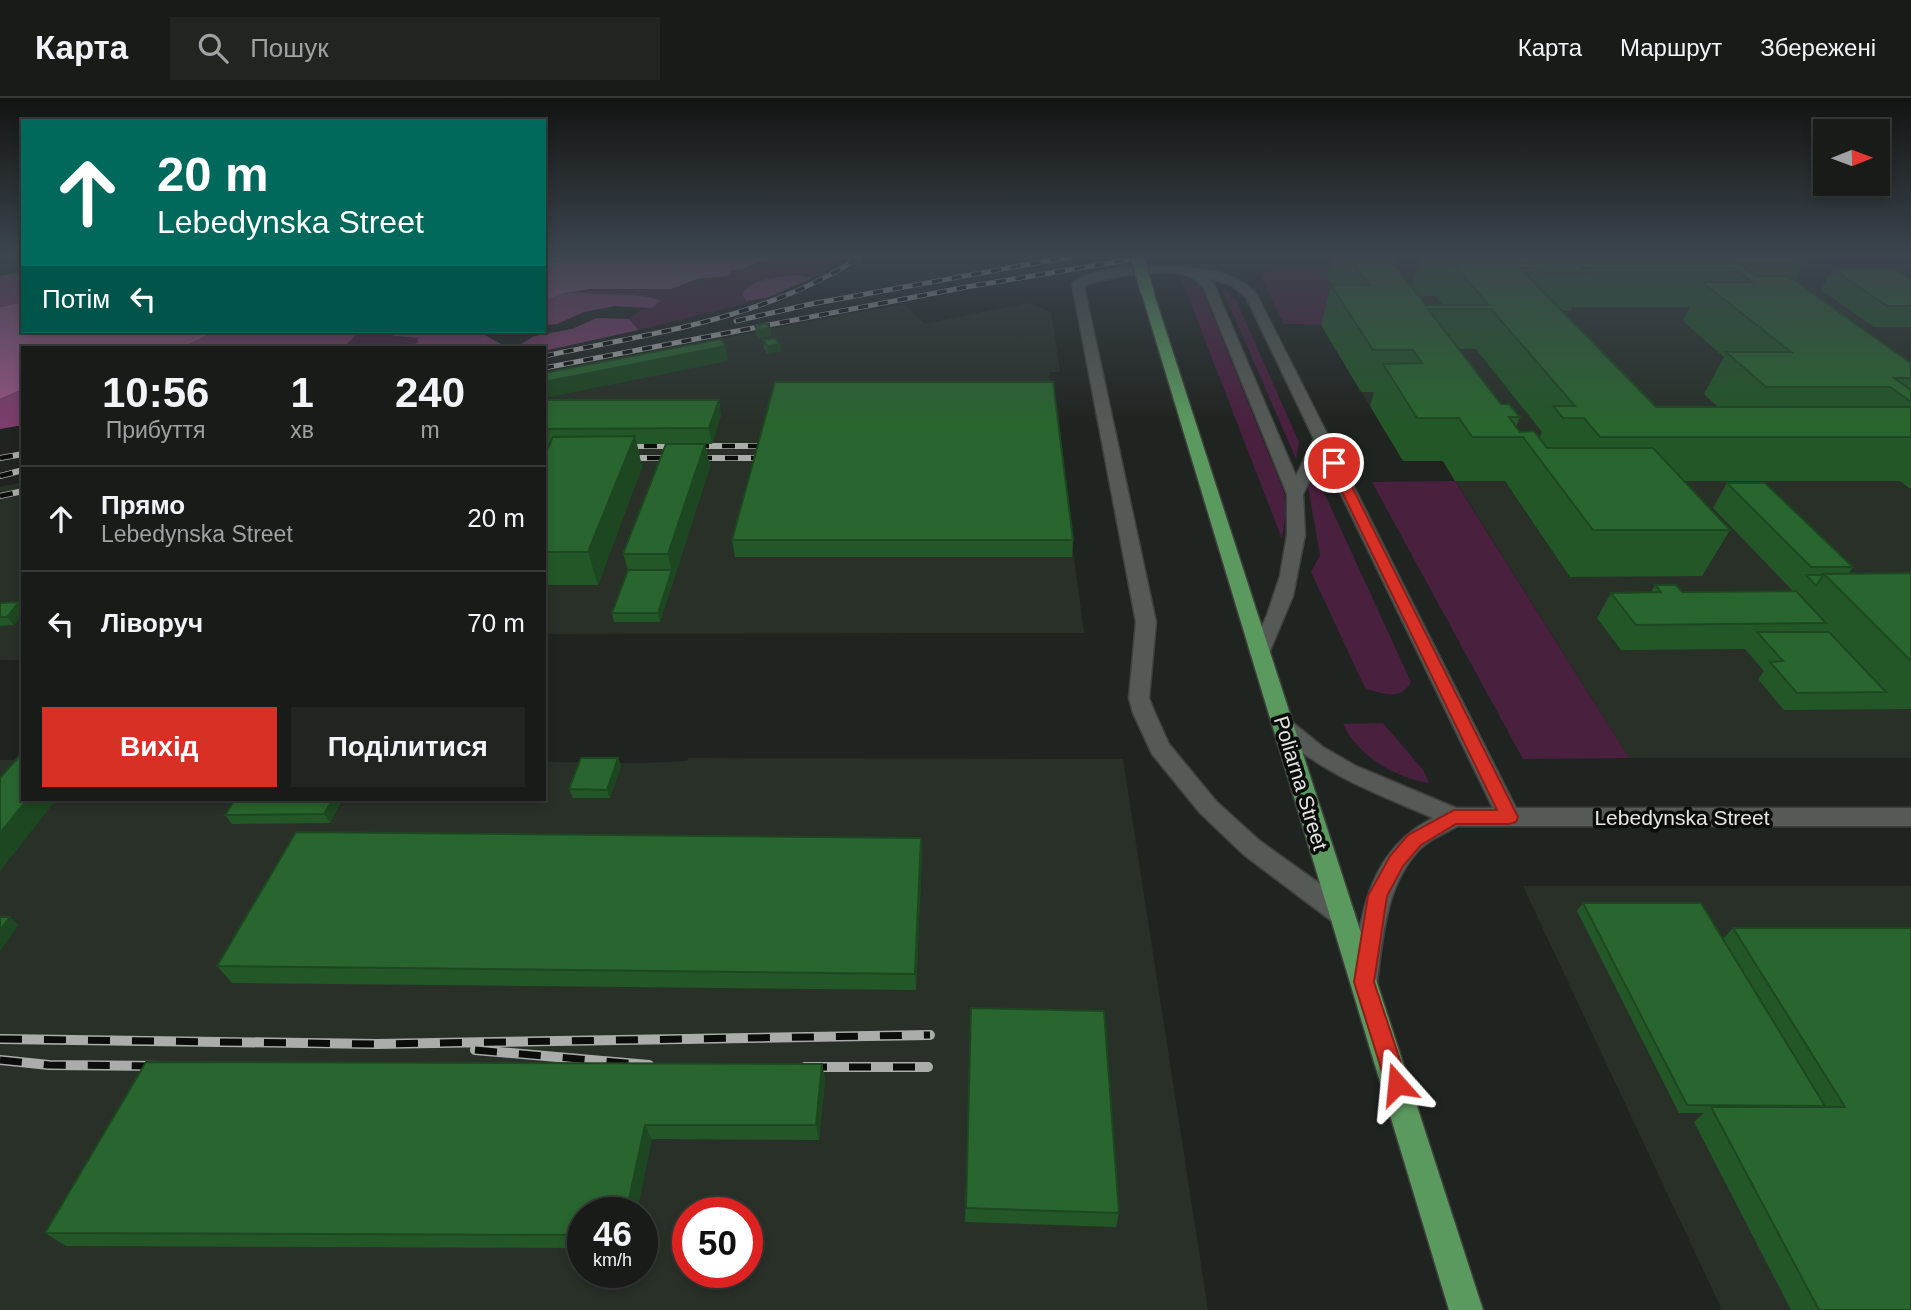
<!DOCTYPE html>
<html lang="uk">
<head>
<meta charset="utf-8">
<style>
  :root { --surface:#181b18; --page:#212421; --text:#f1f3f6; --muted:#9fa1a2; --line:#363937; --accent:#d93025 }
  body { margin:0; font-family:Helvetica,sans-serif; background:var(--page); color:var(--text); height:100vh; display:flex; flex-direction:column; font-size:26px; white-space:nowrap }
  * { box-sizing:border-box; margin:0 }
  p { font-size:23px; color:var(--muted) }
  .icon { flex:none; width:38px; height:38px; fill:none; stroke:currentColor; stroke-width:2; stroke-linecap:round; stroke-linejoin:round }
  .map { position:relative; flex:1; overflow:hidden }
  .panel { position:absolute; left:21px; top:248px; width:525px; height:455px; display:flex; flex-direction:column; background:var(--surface); border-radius:0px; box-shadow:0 4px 10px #0003,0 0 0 2px var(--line) }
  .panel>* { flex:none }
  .top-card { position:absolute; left:21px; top:21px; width:525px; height:214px; border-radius:0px; box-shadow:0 4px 10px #0003,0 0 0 2px var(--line); background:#00695c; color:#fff; overflow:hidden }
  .needle { width:46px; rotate:89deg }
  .tools { position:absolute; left:1813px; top:21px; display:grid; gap:14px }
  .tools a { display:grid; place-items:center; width:77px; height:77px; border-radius:0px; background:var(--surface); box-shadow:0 4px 10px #0003,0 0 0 2px var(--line); font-size:35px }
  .speed { position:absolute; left:567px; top:1099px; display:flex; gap:14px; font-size:35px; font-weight:700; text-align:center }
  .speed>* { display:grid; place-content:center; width:91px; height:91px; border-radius:50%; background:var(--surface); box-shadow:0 4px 10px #0003,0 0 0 2px var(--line); line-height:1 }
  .speed small { font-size:18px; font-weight:400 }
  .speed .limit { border:10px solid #d22; background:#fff; color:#111 }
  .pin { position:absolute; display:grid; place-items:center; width:60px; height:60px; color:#fff; margin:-30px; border:4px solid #fff; border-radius:50%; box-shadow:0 2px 7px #0007 }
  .me { position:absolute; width:77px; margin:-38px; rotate:342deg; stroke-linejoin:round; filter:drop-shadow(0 0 5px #0008) }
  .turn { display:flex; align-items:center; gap:24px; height:147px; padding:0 21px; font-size:32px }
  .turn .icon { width:91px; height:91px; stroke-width:2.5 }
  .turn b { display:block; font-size:49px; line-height:60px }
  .then { display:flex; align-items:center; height:66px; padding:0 21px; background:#0003; gap:14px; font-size:26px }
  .eta { display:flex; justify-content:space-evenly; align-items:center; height:119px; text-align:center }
  .eta b { font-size:42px; font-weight:800; line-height:49px }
  .action { display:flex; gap:14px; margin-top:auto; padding:14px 21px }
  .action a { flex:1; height:80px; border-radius:0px; background:var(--accent); color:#fff; font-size:28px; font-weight:800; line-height:80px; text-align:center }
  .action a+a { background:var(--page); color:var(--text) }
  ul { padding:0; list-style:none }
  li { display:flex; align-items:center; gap:21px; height:105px; padding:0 21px; border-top:2px solid var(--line) }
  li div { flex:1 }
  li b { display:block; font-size:26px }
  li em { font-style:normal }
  header { display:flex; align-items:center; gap:42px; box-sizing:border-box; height:98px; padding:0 35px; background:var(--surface); border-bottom:2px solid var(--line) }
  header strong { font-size:33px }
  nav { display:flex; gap:38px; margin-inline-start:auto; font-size:24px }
  .search { width:490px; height:63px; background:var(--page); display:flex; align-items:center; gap:18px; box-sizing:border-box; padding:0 24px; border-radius:0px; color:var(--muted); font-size:26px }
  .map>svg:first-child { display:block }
</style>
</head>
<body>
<header>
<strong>Карта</strong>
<div class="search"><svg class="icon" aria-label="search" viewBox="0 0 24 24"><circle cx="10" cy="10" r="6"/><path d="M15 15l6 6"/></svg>Пошук</div>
<nav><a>Карта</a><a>Маршрут</a><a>Збережені</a></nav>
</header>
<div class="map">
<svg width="1911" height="1212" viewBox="0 0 1911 1212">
  <rect width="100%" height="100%" fill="#202420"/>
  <path fill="#283028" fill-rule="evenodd" d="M1173 159H1593L1820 166 1783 159H1911V660H1629L1443 363H1403L1321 227 1357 226 1317 165 1178 170Z
    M1028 205 1051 214 1060 274H1050V278L1084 535 544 536V274L904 206 924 226Z
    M23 384V562H0V389Z
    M688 660 1123 661 1208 1212H0V662H23V702H544V664L642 665 687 663ZM583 1115H642V1174H583ZM688 1115H747V1174H688Z
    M1523 788H1911V1212H1722Z"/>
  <path fill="#4a203f" d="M768 159H848L812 180C793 172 759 178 744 193L746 203 752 204 638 232 629 221 641 212 651 210V199L592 197 576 194C598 188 618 194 640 192 685 190 728 176 768 159Z
    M1321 170 1358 227 1284 226 1260 177 1279 171Z
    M1181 180 1194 183 1201 189 1284 394 1286 415 1282 441Z
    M1221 188 1236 202 1299 344 1296 361Z
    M360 233H397L393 235 400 240H418V244L408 250H333L344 249Z
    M1315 375 1411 584C1401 603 1382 596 1365 590L1311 474 1320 457 1307 383Z
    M1455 383 1629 660 1523 661 1372 384Z
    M1383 625 1423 672 1429 685C1394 679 1359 659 1343 626Z"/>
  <path fill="#7d3d6c" d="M23 174V204L0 209V178Z
    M797 177 812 180 766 200 746 203 743 198 744 193C757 179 779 179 797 177Z
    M576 194C596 198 648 194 661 203L651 210 615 208 584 214 557 226 544 227V204L561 196Z
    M597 220 629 221 638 232 544 253V250H515L534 238 572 231Z
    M216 233H360L344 249 333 250H181Z
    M397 233H478L501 246V250H408L418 244V240L393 238 392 235Z
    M23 291V327L0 331V301Z"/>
  <path fill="#975584" d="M544 159H768L745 170 730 173 728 178 697 181 671 191H590L561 196 544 204Z
    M23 204V233H216L181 250H23V291L0 301V209Z"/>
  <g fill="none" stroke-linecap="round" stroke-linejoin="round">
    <defs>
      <path id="minor" d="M1152 169C1187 169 1233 168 1257 197L1516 710H1911V728H1458C1445 735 1430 741 1420 751 1386 786 1383 838 1377 884L1373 892 1364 896 1355 892 1351 884C1361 818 1367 753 1433 720 1373 694 1327 678 1276 634L1273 629 1276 624 1284 621 1292 624 1323 649 1356 668 1456 710H1493L1322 357 1303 396 1305 437 1293 498 1267 560H1253L1250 555 1267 517 1280 478 1287 437V396L1203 188C1198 185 1194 180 1189 178 1168 169 1105 179 1084 188L1156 524 1149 600 1155 615 1169 646 1216 703 1260 743 1351 808 1355 816 1351 824 1342 827 1333 824 1244 757 1200 715 1152 656 1133 615 1129 600 1136 524 1072 186C1092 169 1127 170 1152 169ZM1208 180 1231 187 1246 199 1314 341 1296 378 1214 186Z"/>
      <path id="major" d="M1147 189 1153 193 1483 1212H1449L1141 193Z"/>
    </defs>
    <use href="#minor" stroke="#3e413e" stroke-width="3"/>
    <use href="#major" stroke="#3e413e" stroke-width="3"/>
    <use href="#minor" fill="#565a56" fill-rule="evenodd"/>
    <use href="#major" fill="#5b9a5f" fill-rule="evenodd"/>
    <defs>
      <path id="rail-far2" d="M736 223 811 206 1069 159
        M544 258C653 235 765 221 860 159
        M544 270 972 188 1146 159"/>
      <path id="rail-far1" d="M618 348H765
        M0 360 23 356
        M621 360H762
        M0 378 23 372
        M0 398 23 393"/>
      <path id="rail" d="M0 941 377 946 930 937
        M475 952 649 967
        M0 962 49 967 164 968
        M805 969H928"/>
    </defs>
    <use href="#rail-far2" stroke="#abadab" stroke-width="5"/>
    <use href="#rail-far1" stroke="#abadab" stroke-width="6"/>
    <use href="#rail" stroke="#abadab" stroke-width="10"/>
    <use href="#rail-far2" stroke="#0b0d0b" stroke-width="3.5" stroke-dasharray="10" stroke-linecap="butt"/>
    <use href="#rail-far1" stroke="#0b0d0b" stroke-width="4.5" stroke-dasharray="13" stroke-linecap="butt"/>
    <use href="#rail" stroke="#0b0d0b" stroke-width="7" stroke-dasharray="22" stroke-linecap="butt"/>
    <defs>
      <path id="major-bridge" d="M1137 159 1147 193"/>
    </defs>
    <use href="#major-bridge" stroke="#3e413e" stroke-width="16" stroke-linecap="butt"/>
    <use href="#major-bridge" stroke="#5b9a5f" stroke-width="13"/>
  </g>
  <path fill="#235728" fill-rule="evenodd" d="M1332 159H1396L1395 167 1412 189 1421 159H1803L1801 162 1804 164 1794 183 1911 265V390H1909L1900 383H1684L1730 432 1702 478 1570 479 1505 383H1455L1443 363H1403L1370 308 1374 294H1361L1321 227 1331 187H1333L1327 178ZM1419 198H1435L1443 207H1426ZM1572 209H1690L1683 223 1724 259 1704 296 1718 309H1656L1562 213H1571ZM1459 251H1476L1542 334 1539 341 1520 334 1516 329 1520 319 1501 306Z
    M1833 171 1911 181V229H1874L1821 192Z
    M755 228 770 230 771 238 759 240 756 235Z
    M763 242 780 246 781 253 768 256 764 250Z
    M544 302H719L721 317 712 346H705L710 369 660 524H614L612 515 628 472 623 456 666 346H637L642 369 598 487H544Z
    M1727 385 1853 469 1848 476 1911 475V611L1784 612 1758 581 1764 573 1745 551 1621 552 1597 520 1611 495 1651 494 1655 487 1682 494 1793 493 1713 410Z
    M732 442H1073L1072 459H735Z
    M0 505 14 527 0 528Z
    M618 660 621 668 610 700H573L569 691Z
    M235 702H342L330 725 232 726 225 717Z
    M921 740 922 757 916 892 232 885 217 868Z
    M1583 805 1723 841 1733 830H1911V1212H1791L1694 1024 1704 1015H1679L1577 813Z
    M971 910 1119 1115 1116 1129 965 1124Z
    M822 966 825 982 819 1042 652 1041 583 1115V1150L66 1148 45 1135Z"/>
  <path fill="#1d4720" d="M770 230 771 238 759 240 758 232Z
    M780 246 781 253 768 256 767 248Z
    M726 248 728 263 544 300V284Z
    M719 302 721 317 712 346 709 330Z
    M635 338 642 369 598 487 588 454Z
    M705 346 710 369 674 481 668 456Z
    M672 472 674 481 660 524 658 515Z
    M19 504 23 508V517L14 527 7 519Z
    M618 660 621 668 610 700 607 692Z
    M27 702H56L1 772 0 771V735Z
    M332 702H342L330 725 324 716Z
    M921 740 922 757 916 892 915 876Z
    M10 819 19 827 0 853V832Z
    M822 966 825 982 819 1042 816 1027Z
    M645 1027 652 1041 637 1115H626Z"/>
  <path fill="#29652e" stroke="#1d4720" stroke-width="2" d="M1349 159H1396L1397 160H1389L1426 207H1489L1448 160 1429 159H1796L1804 164H1737L1756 178H1788L1911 265V280H1894L1911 292V304L1890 289H1766L1726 254H1791L1702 184H1752L1733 170H1582L1587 175H1545L1541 170H1520L1656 309H1911V339H1600L1584 320H1563L1553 308H1575L1491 211H1428L1501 306H1509L1520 319H1509L1520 334 1534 333 1547 350H1653L1730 432H1593L1523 339H1472L1459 320H1417L1383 266 1422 265 1413 252H1373L1331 187H1369Z
    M1833 171H1895L1911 181V208H1887Z
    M766 225 770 230 758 232 755 228Z
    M775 240 780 246 767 248 763 242Z
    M721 241 726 248 544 284V275Z
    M775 284H1053L1073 442H732Z
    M544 302H719L709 330 544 331Z
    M635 338 588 454H544V357L553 339Z
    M544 346H550L544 357Z
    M666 346H705L668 456H623Z
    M1727 385H1765L1853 469H1811Z
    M628 472H672L658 515H612Z
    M1911 475V563L1824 476Z
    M1806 477H1823L1816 488Z
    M1655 487H1676L1682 494 1796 493 1826 525 1636 527 1611 495 1661 494Z
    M19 504 7 519H0V505Z
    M1757 534H1829L1886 594 1797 595 1770 564 1783 563Z
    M23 654V702H27L0 735V680Z
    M581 660H618L607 692 569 691Z
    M235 702H332L324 716 225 717Z
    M296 734 921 740 915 876 217 868Z
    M1583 805H1701L1825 1008 1687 1007Z
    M0 819H10L0 832Z
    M1733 830H1911V1212H1819L1711 1009H1845Z
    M971 910 1104 913 1119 1115 966 1110Z
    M146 964 822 966 816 1027H645L626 1115H583V1137L45 1135Z"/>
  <linearGradient id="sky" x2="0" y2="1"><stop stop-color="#121412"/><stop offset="0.48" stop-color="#3c454e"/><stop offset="1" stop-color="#3c454e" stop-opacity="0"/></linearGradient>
  <rect width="1911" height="328" fill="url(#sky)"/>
  <path fill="#d93025" stroke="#8d1f18" stroke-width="2" d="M1334 361 1340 365 1518 719 1516 724 1509 726H1456L1421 747 1403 768 1387 798 1374 884 1408 986 1404 993 1397 996 1389 993 1386 986 1354 884 1368 798 1390 758 1408 737 1454 712H1497L1328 365Z"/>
  <g text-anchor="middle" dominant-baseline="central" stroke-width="7" stroke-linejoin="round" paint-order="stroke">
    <g font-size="21" fill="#e4e6e4" stroke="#0b0d0b">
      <text transform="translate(1301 685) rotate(73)">Poliarna Street</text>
      <text x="1682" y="719">Lebedynska Street</text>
    </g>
  </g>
</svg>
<div class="tools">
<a><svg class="needle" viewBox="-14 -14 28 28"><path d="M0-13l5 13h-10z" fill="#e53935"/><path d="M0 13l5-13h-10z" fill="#9fa1a2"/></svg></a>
</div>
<div class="speed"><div>46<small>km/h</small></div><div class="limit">50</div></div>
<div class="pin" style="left:1334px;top:365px;background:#d93025"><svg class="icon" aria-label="arrive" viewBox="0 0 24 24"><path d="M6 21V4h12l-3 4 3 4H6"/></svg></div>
<svg class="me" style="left:1397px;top:986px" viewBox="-20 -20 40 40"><path d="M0-17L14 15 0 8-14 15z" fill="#d93025" stroke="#fff" stroke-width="4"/></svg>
<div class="top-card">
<div class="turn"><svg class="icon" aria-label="ahead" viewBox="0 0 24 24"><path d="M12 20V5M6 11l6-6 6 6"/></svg><div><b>20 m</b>Lebedynska Street</div></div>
<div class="then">Потім<svg class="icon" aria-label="left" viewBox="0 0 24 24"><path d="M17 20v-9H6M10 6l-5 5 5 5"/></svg></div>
</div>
<section class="panel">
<div class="eta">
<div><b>10:56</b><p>Прибуття</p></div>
<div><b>1</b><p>хв</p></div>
<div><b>240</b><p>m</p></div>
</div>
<ul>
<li><svg class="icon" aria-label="ahead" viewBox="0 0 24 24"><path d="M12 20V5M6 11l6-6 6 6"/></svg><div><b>Прямо</b><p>Lebedynska Street</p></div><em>20 m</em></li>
<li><svg class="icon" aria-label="left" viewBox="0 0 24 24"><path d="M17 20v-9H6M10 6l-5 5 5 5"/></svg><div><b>Ліворуч</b></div><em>70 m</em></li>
</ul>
<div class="action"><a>Вихід</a><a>Поділитися</a></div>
</section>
</div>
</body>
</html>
